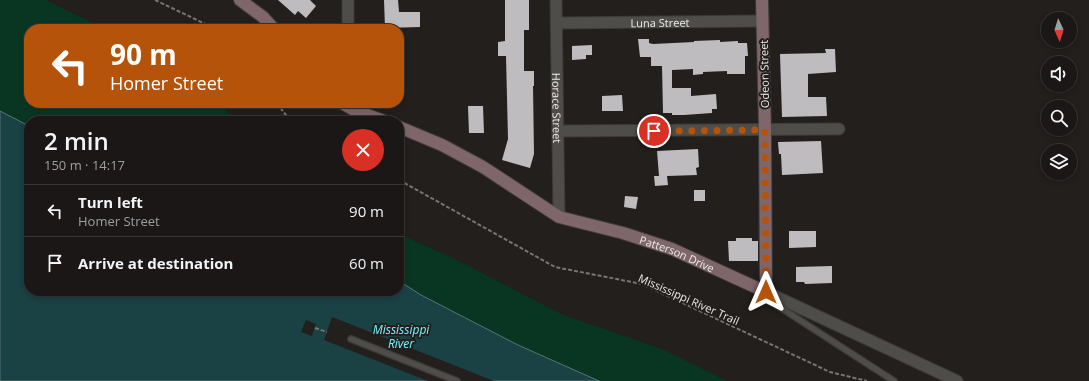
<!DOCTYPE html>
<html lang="en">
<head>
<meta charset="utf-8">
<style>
  :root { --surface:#1a1716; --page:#272423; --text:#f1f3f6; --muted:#9f9fa1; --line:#383635 }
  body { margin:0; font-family:"Open Sans",sans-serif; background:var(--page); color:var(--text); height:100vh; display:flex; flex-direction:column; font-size:15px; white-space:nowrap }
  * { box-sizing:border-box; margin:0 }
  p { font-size:13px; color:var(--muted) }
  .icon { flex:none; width:22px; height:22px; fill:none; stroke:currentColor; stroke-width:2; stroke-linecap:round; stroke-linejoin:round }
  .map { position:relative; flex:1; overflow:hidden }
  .details { position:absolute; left:24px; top:116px; width:380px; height:180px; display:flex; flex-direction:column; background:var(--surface); border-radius:16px; box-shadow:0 2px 6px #0003,0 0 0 1px var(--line) }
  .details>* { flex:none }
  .hud { position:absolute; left:24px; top:24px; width:380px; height:84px; border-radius:16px; box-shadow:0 2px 6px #0003,0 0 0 1px var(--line); background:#b45309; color:#fff; overflow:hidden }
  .needle { width:26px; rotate:176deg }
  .buttons { position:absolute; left:1041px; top:12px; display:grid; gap:8px }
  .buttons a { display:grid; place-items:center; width:36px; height:36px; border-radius:50%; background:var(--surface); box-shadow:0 2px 6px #0003,0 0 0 1px var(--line); font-size:20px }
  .pin { position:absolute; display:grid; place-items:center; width:34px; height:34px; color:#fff; margin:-17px; border:2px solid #fff; border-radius:50%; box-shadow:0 1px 4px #0007 }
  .me { position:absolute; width:44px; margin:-22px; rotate:0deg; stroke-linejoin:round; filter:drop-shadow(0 0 3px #0008) }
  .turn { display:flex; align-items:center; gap:14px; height:84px; padding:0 20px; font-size:18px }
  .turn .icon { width:52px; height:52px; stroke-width:2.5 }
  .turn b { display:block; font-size:28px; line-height:34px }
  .round { display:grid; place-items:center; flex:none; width:42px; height:42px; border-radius:21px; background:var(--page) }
  .headline { display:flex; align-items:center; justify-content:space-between; height:68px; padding:0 20px }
  h1 { font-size:24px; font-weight:600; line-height:30px }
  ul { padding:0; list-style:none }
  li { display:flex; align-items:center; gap:12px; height:52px; padding:0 20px; border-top:1px solid var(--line) }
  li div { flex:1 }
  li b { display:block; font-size:15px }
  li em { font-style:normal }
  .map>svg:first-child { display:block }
</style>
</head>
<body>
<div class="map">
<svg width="1089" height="381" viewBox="0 0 1089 381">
  <rect width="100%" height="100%" fill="#221f1d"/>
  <path fill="#093622" d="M0 0H46L105 29H29V103H218L237 121H29V126L0 111Z
    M399 234 457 260 561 314 664 350 727 381H585L399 289Z"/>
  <path fill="#1a4144" stroke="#597475" d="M0 111 29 126V291H399V281L421 295 518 345 599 381H0Z"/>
  <path fill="#221f1d" d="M332 317 494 381H428L324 340Z
    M306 320 316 324 312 336 301 332Z"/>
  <path fill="#bfbcc0" d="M278 0H310L316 6 306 18 298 11 295 15Z
    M384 0H398L399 12H420V27L385 28Z
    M505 0H529V30H524V71H534V86H533L534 154 530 168 502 160 508 139 506 56H498V42L505 41Z
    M638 39H649V43L653 44 694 42V41L720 40V42L738 41V43H747L748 56H745V74H727V71L703 72V74L693 75V69L672 70V88H691V96L716 94 717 109H712V113L684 115H672V113H663L662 66H651V57H640Z
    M592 45V55H586V59L572 60V46Z
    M825 49H835L836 72 808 74V97H826L827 116 782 117 780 54 826 53Z
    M622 95 623 111H602V96Z
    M468 106H483L484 133H469Z
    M821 141 823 173 782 175 781 154H779L778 142Z
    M698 149 699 167 696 168 697 175 667 176 668 185 655 186 654 176H659L657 151Z
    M694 190H705V201H694Z
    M625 196 638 197 636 209 624 207Z
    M789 231H816V247L789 248Z
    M736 238H752V241H758V261H729L728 241H736Z
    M832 266V283L805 284 804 282H796V267Z"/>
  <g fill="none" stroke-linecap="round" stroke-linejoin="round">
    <defs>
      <path id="lane" d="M772 298 778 306 894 381
        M351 339 457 381"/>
      <g id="street">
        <path id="s1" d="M556 0 559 217"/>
        <path id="s2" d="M557 23 763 21"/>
        <path d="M348 29V0"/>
        <path d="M559 131 839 129"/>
        <path d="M766 292 957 381"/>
      </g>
      <g id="secondary">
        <path d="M240 0 263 17 274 29"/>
        <path d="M342 103 356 111 384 121"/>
        <path id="s3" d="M399 127 442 145 483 167 559 217 623 233 672 249 766 292 765 130 762 0"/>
      </g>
    </defs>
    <use href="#lane" stroke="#3c3a39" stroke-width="8"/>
    <use href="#street" stroke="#3c3a39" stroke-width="13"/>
    <use href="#secondary" stroke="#3c3a39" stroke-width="14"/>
    <path stroke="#787573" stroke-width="2" stroke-dasharray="4 2" stroke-linecap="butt" d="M155 0 216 29
      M277 103 288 118 293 121
      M399 180 555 267 642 284 830 372 867 381
      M315 328 327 332"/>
    <use href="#lane" stroke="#4f4d4a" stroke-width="5.5"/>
    <use href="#street" stroke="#4f4d4a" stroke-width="11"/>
    <use href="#secondary" stroke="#7e666a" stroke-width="12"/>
  </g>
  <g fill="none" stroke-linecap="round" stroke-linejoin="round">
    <path stroke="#b45309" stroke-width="7" stroke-dasharray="0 12.6" d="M654 131 765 130 766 292"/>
  </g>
  <g text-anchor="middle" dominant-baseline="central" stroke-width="4" stroke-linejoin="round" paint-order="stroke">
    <g font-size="11" fill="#eceae8" stroke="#221f1d">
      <text stroke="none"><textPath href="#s2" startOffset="103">Luna Street</textPath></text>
      <text transform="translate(764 74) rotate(-91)">Odeon Street</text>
      <text stroke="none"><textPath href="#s1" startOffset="108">Horace Street</textPath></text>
      <text stroke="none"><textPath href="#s3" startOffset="308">Patterson Drive</textPath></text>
      <text transform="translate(689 299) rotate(24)">Mississippi River Trail</text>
    </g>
    <g font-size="12" font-style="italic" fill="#77f4fd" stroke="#221f1d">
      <text x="401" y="329">Mississippi<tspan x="401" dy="14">River</tspan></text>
    </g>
  </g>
</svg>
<div class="buttons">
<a><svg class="needle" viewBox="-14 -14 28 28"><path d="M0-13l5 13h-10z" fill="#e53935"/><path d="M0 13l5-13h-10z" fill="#9f9fa1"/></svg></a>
<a><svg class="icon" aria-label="sound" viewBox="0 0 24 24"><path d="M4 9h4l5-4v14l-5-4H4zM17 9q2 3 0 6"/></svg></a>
<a><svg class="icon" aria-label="search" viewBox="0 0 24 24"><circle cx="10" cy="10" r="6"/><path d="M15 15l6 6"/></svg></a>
<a><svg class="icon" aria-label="layers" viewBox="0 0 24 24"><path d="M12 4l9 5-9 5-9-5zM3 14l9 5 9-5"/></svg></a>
</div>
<div class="pin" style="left:654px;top:131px;background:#d93025"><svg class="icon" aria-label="arrive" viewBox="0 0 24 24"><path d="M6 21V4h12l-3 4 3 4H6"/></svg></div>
<svg class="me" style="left:766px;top:292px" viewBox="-20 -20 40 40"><path d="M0-17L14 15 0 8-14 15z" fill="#b45309" stroke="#fff" stroke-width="4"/></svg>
<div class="hud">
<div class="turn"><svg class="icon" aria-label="left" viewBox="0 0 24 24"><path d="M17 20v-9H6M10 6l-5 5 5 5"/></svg><div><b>90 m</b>Homer Street</div></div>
</div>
<section class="details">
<div class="headline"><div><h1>2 min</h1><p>150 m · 14:17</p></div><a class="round" style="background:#d93025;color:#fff"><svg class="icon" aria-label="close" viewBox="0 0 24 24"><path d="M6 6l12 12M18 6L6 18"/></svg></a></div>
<ul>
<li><svg class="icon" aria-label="left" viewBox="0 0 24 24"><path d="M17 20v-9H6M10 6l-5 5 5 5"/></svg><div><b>Turn left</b><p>Homer Street</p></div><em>90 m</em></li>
<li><svg class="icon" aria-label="arrive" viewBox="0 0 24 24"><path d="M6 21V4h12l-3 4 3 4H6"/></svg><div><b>Arrive at destination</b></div><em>60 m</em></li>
</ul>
</section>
</div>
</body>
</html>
